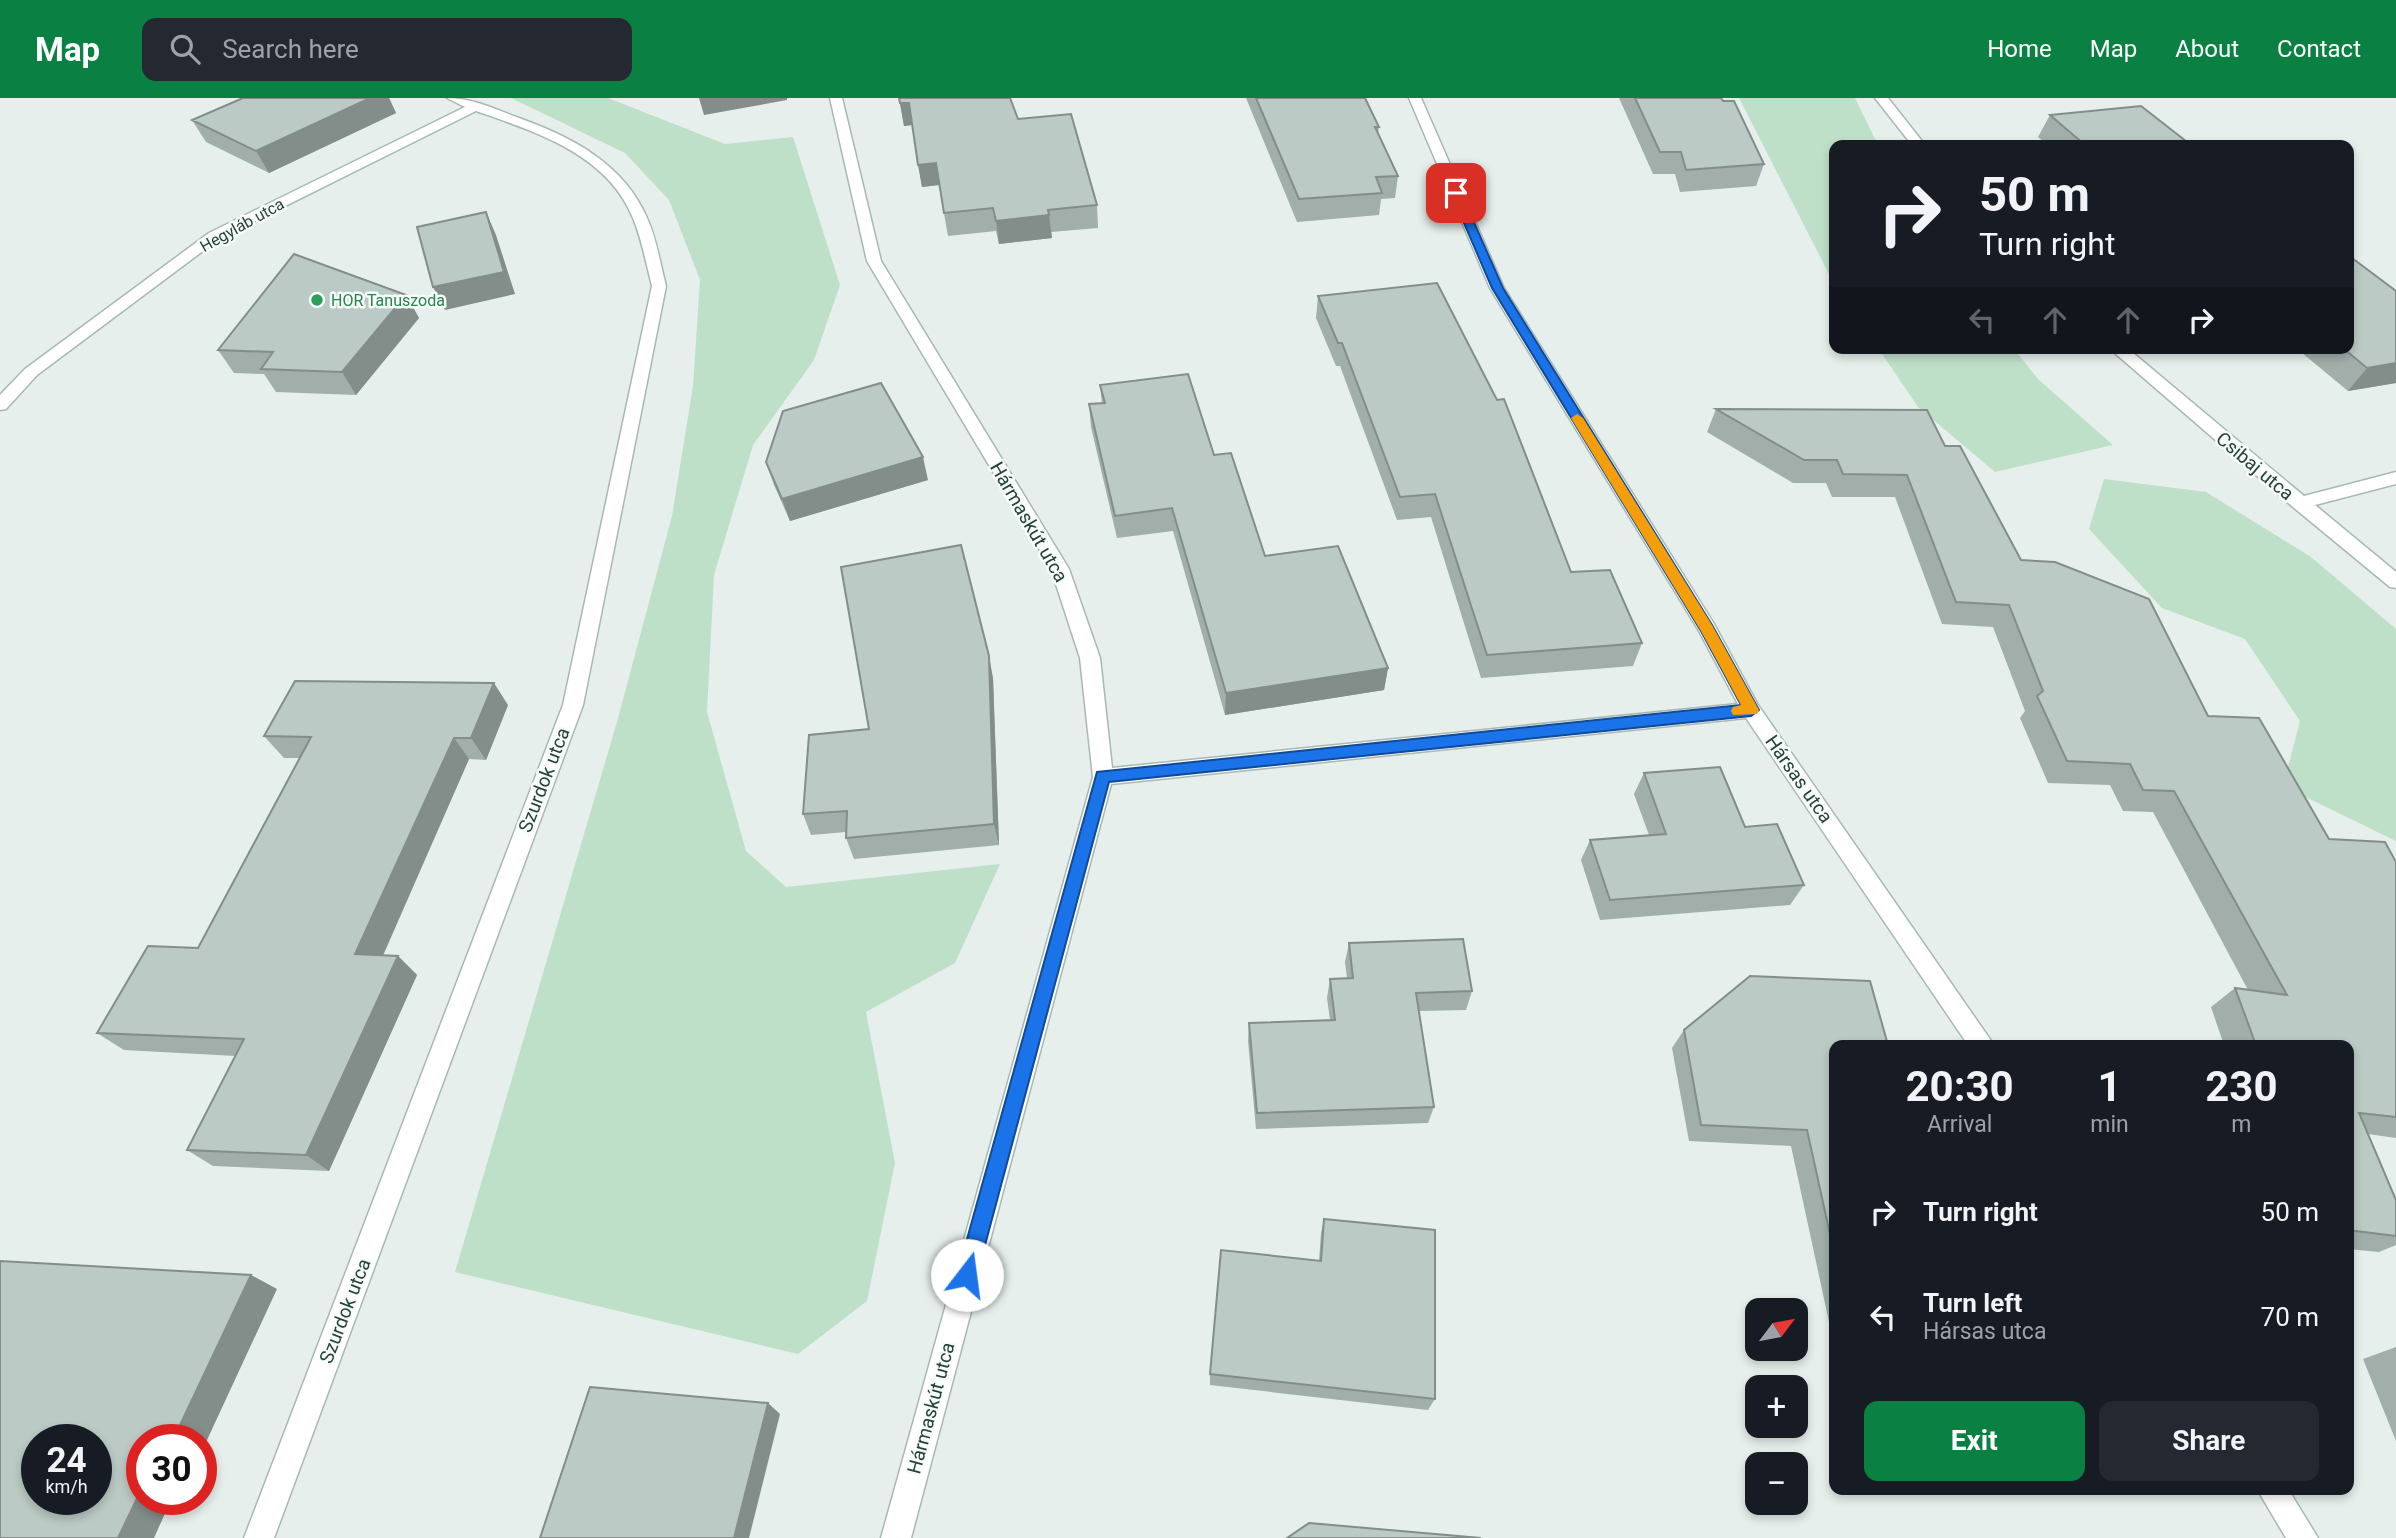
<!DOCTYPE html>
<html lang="en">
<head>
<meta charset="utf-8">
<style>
  :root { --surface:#171b24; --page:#242831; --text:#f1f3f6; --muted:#9ea1a6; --accent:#0b8043 }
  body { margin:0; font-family:Roboto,sans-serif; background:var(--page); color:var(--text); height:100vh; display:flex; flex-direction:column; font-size:26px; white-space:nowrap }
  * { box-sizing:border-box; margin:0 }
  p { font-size:23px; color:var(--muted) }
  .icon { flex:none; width:38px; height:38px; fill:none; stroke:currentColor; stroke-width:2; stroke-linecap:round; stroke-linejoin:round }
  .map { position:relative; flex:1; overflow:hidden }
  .panel { position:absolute; left:1829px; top:942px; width:525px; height:455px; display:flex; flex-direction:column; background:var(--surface); border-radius:14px; box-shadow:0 4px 10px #0003 }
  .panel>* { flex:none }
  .banner { position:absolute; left:1829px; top:42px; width:525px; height:214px; border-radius:14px; box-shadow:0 4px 10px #0003; background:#171b24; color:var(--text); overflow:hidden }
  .needle { width:46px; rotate:58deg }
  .fabs { position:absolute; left:1745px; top:1200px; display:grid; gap:14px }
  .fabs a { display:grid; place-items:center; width:63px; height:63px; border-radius:14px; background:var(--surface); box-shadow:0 4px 10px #0003; font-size:35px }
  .speed { position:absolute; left:21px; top:1326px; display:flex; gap:14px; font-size:35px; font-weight:700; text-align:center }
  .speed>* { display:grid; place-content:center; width:91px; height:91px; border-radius:50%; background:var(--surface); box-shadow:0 4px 10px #0003; line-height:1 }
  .speed small { font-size:18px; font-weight:400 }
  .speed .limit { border:10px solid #d22; background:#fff; color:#111 }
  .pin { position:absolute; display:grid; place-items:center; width:60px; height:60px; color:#fff; margin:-30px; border-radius:14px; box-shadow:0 4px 10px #0006 }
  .me { position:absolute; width:77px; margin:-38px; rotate:15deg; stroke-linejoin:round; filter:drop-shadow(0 0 5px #0008) }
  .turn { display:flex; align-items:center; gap:24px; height:147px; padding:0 35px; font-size:32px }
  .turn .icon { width:91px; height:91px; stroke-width:2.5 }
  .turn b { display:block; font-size:49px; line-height:60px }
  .lanes { display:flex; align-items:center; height:66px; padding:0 35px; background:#0003; justify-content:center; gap:35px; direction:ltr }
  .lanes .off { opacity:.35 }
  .eta { display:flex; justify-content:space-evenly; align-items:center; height:119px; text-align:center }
  .eta b { font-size:42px; font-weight:700; line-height:49px }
  .cta { display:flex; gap:14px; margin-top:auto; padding:14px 35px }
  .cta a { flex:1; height:80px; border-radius:14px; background:var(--accent); color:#fff; font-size:28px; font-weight:700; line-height:80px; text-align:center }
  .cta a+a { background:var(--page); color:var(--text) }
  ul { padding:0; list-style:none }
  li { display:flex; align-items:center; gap:21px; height:105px; padding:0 35px }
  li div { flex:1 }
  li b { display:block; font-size:26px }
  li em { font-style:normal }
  header { display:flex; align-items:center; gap:42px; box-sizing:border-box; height:98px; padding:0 35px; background:var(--accent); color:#fff }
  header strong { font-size:33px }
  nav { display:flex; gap:38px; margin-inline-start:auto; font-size:24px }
  .search { width:490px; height:63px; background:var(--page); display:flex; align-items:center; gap:18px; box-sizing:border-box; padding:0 24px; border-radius:14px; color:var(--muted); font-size:26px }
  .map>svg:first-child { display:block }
</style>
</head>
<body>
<header>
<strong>Map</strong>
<div class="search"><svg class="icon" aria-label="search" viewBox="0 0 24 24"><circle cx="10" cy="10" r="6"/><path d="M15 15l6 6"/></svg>Search here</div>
<nav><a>Home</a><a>Map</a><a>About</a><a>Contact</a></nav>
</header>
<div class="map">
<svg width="2396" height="1440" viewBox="0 0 2396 1440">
  <rect width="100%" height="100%" fill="#e6efeb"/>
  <path fill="#bfe0c8" d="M511 0H608L725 46 793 39 840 187 814 262 753 347 714 477 707 614 746 753 786 789 1000 766 955 865 866 914 895 1065 867 1203 798 1256 455 1174 617 624 672 418 693 288 700 182 669 102 625 55Z
    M1739 0H1855L1878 47H1834V186Z
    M1878 250H2013L2039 282 2113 347 1995 374 1918 309Z
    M2104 381 2206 394 2311 459 2396 531V743L2283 688 2300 623 2245 541 2162 510 2089 431Z"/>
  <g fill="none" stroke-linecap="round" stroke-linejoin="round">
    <defs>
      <path id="minor" d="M447 0C472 0 495 11 519 20 572 39 624 66 647 120 657 142 660 165 666 188L583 607 274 1440H244L563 607 652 188C646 165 642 142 633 120 607 56 536 34 476 13L219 141 37 277 6 311 0 312V297L25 271 209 135 465 9Z
        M830 0H842L881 163 1069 471 1100 560 1112 670 1738 606 1699 533 1490 190 1409 0H1421L1504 190 1714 526 1758 607 1994 947H1968L1746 620 1111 686 911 1440H881L1093 679 1080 560 1051 471 867 163Z
        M1875 0H1888L1925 47H1912Z
        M2109 250H2127L2304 398 2396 374V386L2315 407 2396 474V490L2390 489 2293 409Z
        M2257 1391H2288L2318 1440H2286Z"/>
    </defs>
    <use href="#minor" stroke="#a8b8b2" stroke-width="3"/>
    <use href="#minor" fill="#fff" fill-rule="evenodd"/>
  </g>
  <path fill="#a1aea9" d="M243 0H389L396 15 269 75 206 44 192 22Z
    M899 0 1018 21 1097 107 1098 130 1051 134 1052 140 999 146 996 133 948 138 939 87 922 89 912 27 904 28Z
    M1246 0H1365L1379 29 1378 35 1398 78 1395 100 1381 101 1379 117 1297 124Z
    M1619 0H1721L1764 66 1756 88 1680 94 1675 76H1653Z
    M2050 17 2191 47H2048L2038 39Z
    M406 197 419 220 356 297 276 294 264 276 234 275 218 252Z
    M1318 198 1571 474 1642 545 1633 568 1481 580 1431 419 1397 422 1340 268H1336L1316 220Z
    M2296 250H2348L2396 285 2348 293Z
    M1100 287 1214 357 1265 458 1388 570 1384 592 1225 617 1173 433 1117 440 1091 329 1089 306 1102 305Z
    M1716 311 1945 348 2021 462 2208 618 2329 741 2396 764V1040L2368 1036 2396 1102V1147L2379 1154 2348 1151V947H2224L2211 909 2235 890 2248 892 2153 714 2123 713 2110 687 2048 685 2020 620 2025 613 1993 529 1942 526 1895 399H1832L1826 385H1793L1707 334Z
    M766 364 928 382 790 423 774 387Z
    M993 580 999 747 854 761 846 740V734L811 737 803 716 869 631Z
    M508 607 486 662 469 661 383 858H398L417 877 329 1073 213 1068 187 1052 236 958 124 952 97 935 198 850 300 660H284L264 638Z
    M1644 675 1745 729 1804 787 1790 807 1600 822 1581 762 1590 742 1649 737 1634 696Z
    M1349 845 1472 893 1466 912 1419 913 1434 1009 1428 1025 1256 1031 1248 943 1249 925 1330 922 1327 900 1330 881 1347 880 1345 864Z
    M1684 932 1834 947V1247L1791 1048 1689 1043 1672 950Z
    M1324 1121 1435 1301 1428 1312 1210 1287V1276L1319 1163 1321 1135Z
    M2396 1249V1343L2363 1261Z"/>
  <path fill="#838d89" d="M370 0H389L396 15 269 75 256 53Z
    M699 0H787V2L704 17Z
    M900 5H909L912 27 904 28Z
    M936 65 939 87 922 89 918 67Z
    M486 114 496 137 515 196 445 212 433 189Z
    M1049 117 1052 140 999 146 996 123Z
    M406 197 419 220 356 297 342 274Z
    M2396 265V285L2348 293 2367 270Z
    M923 359 928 382 790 423 782 401Z
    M989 558 993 580 999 747 994 726Z
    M1388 570 1384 592 1225 617 1226 595Z
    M494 585 508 607 486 662 471 640Z
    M454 640 469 661 375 875 355 856Z
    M398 858 417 877 329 1073 306 1057Z
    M251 1177 277 1191 201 1355V1342H173Z
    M768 1305 780 1316 749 1440H734Z
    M142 1390V1402H171L154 1440H118Z"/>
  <path fill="#bbcac4" stroke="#838d89" stroke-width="2" fill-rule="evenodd" d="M243 0H370L256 53 192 22Z
    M899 0H1010L1018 21 1071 16 1097 107 1048 112 1049 117 996 123 993 110 944 115 936 65 918 67 909 5H900Z
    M1256 0H1365L1379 29H1375L1398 78 1376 79 1382 95 1299 101Z
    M1635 0H1721L1723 3H1734L1764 66 1686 72 1681 54H1660Z
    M2141 8 2191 47H2085L2050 17Z
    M486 114 504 174 433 189 417 129Z
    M294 156 406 197 342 274 261 271 273 254 218 252Z
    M2348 157 2396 193V265L2367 270 2343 250H2348Z
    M1437 185 1497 302 1504 301 1571 474 1610 472 1642 545 1487 557 1435 396 1400 399 1342 245H1338L1318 198Z
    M1188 276 1214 357 1231 355 1265 458 1338 448 1388 570 1226 595 1172 410 1115 418 1089 306 1105 305 1100 287Z
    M881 285 923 359 782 401 766 364 783 313Z
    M1716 311 1927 312 1945 348H1960L2021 462 2055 464 2149 501 2208 618 2259 620 2329 741 2385 744 2396 764V1019L2359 1015 2396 1102V1138L2348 1132V947H2256L2235 890 2287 897 2174 693 2143 692 2130 666 2067 663 2037 598 2043 593 2009 507 1956 504 1907 377 1843 376 1837 362H1804Z
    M961 447 989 558 994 726 846 740 847 713 803 716 809 637 869 631 841 469Z
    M295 583 494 585 471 640H454L355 856 398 858 306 1057 187 1052 244 941 97 935 148 848 198 850 311 639 264 638Z
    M1720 669 1745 729 1777 726 1804 787 1610 802 1590 742 1666 736 1644 675Z
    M1463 841 1472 893 1416 895 1434 1009 1257 1015 1249 925 1335 922 1330 881 1353 880 1349 845Z
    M1750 878 1870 883 1888 947H1834V1154L1807 1032 1701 1027 1684 932Z
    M1324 1121 1435 1132V1301L1210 1276 1221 1152 1321 1163Z
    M0 1163 251 1177 173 1342H142V1390L118 1440H0ZM37 1342H96V1402H37Z
    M590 1289 768 1305 734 1440H540Z
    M1309 1425 1481 1440H1287Z"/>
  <path fill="#1a73e8" stroke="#114b97" stroke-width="2" d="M1456 92 1461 95 1503 190 1712 527 1759 612 1751 618 1109 684 977 1177 974 1184 967 1187 960 1184 957 1177 1097 674 1741 607 1701 533 1492 190 1451 95Z"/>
  <path fill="#f59e0b" d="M1577 316 1583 320 1712 527 1759 612 1757 616 1733 617 1731 613 1733 609 1741 607 1701 533 1571 320Z"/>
  <circle fill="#2e9e5b" stroke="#f7fbf9" stroke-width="2.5" cx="317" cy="202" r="7"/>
  <g text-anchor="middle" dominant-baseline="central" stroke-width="5" stroke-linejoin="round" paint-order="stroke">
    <g font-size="16" fill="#24423a" stroke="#f7fbf9">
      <text transform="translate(242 127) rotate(-29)">Hegyláb utca</text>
    </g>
    <g font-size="16" fill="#27864d" stroke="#f7fbf9" text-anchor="start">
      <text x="331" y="202">HOR Tanuszoda</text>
    </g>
    <g font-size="19" fill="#24423a" stroke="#f7fbf9">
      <text transform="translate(2255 368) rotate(40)">Csibaj utca</text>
      <text transform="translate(1029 424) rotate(60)">Hármaskút utca</text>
      <text transform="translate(1799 681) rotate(55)">Hársas utca</text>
      <text transform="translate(544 682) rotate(-69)">Szurdok utca</text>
      <text transform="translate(345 1213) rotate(-69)">Szurdok utca</text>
      <text transform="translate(931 1310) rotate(-75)">Hármaskút utca</text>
    </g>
  </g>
</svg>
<div class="fabs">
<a><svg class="needle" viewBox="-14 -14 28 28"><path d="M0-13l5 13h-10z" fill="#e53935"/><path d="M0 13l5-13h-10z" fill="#9ea1a6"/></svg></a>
<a>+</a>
<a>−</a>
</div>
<div class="speed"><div>24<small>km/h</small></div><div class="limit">30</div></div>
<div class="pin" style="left:1456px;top:95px;background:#d93025"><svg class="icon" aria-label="arrive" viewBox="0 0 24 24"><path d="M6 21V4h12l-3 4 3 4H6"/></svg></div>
<svg class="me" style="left:967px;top:1177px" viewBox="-20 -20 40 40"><circle r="19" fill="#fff"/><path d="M0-13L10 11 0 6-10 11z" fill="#1a73e8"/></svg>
<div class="banner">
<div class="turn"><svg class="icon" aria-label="right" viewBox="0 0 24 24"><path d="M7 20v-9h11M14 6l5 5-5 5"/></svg><div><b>50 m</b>Turn right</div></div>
<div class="lanes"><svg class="icon off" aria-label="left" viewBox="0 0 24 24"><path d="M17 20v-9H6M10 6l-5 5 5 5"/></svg><svg class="icon off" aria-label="ahead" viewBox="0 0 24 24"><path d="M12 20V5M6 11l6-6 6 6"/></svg><svg class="icon off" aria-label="ahead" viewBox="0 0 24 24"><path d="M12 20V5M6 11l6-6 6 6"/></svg><svg class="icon" aria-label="right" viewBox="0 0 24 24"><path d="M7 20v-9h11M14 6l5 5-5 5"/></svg></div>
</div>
<section class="panel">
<div class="eta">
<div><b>20:30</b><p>Arrival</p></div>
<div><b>1</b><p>min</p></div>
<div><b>230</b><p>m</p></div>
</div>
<ul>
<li><svg class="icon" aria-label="right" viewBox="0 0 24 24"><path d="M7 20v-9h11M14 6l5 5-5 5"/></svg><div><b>Turn right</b></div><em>50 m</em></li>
<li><svg class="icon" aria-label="left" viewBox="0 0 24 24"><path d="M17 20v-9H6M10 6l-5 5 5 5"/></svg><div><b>Turn left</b><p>Hársas utca</p></div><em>70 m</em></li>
</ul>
<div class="cta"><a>Exit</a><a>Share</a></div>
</section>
</div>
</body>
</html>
